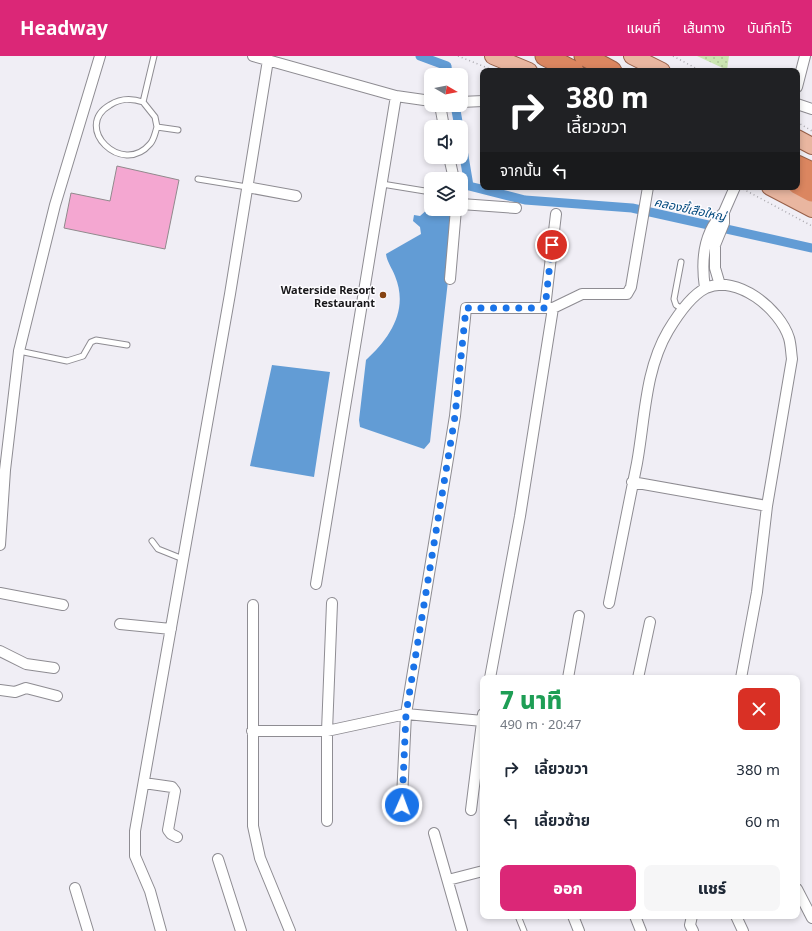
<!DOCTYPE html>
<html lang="th">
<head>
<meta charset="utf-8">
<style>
  :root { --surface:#fff; --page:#f6f6f7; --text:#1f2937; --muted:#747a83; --accent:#db2777 }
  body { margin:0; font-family:"Noto Sans","Noto Sans Thai",sans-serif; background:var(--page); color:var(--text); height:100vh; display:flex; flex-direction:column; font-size:15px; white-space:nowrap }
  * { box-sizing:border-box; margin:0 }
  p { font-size:13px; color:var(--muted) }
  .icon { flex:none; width:22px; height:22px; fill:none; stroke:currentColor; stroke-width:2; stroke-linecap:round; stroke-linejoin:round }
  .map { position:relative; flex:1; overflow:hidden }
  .sheet { position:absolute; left:480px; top:619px; width:320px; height:244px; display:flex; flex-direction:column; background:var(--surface); border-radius:8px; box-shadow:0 2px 6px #0003 }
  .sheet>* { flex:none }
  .top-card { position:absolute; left:480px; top:12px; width:320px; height:122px; border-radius:8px; box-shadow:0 2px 6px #0003; background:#202124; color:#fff; overflow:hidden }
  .needle { width:26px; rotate:99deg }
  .buttons { position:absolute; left:424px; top:12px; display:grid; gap:8px }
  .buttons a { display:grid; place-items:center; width:44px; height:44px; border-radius:8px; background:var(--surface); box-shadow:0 2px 6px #0003; font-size:20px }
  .pin { position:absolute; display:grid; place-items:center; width:34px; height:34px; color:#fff; margin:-17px; border:2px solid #fff; border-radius:50%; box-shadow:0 1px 4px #0007 }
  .me { position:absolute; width:44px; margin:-22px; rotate:2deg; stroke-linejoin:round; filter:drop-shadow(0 0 3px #0008) }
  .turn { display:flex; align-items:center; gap:14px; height:84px; padding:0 20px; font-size:18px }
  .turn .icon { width:52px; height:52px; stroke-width:2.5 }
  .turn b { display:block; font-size:28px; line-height:34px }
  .then { display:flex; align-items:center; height:38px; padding:0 20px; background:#0003; gap:8px; font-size:15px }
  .round { display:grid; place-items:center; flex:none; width:42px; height:42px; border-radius:8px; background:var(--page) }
  .head { display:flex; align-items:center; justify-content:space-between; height:68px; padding:0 20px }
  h1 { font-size:24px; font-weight:800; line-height:30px; color:#1e9e55 }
  .cta { display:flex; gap:8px; margin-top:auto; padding:8px 20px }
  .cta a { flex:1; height:46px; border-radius:8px; background:var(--accent); color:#fff; font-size:16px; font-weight:800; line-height:46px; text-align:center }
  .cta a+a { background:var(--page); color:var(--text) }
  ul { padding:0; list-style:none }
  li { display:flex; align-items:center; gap:12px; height:52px; padding:0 20px }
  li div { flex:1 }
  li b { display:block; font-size:15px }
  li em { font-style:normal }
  header { display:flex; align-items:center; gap:24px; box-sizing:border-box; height:56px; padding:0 20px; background:var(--accent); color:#fff }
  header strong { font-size:19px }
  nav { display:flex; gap:22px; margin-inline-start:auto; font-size:14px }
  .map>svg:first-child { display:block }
</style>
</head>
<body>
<header>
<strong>Headway</strong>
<nav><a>แผนที่</a><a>เส้นทาง</a><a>บันทึกไว้</a></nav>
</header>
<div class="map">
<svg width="812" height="875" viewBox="0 0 812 875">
  <defs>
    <pattern id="grass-dots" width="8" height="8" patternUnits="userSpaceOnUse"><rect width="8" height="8" fill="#cbe5b1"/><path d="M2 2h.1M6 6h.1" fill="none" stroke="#aec498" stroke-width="1.8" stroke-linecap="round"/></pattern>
  </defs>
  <rect width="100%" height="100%" fill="#f0eef5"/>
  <path fill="url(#grass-dots)" d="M697 0H729L727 14Z"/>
  <path fill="#629cd5" d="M429 152 456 153 430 386 424 393 360 371 359 364 366 304C390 282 409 254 395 220 392 212 387 206 386 198L421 178 420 171 413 165 414 159 420 160Z
    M272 309 330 316 314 421 250 410Z"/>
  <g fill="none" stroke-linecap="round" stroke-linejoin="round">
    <path stroke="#629cd5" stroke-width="9" d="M420 0 447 10 448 19
      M455 49 459 71
      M461 82 469 130 525 144 632 152 812 192"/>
  </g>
  <path fill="#f4a7d1" stroke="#918a8d" d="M117 110 179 124 165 193 64 172 71 137 110 145Z"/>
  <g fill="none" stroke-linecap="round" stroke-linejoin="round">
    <defs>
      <path id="lane" d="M154 0 143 46 155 61 157 71 178 74
        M143 46C131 42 121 42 110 49 72 71 122 121 150 88 154 84 155 77 157 71
        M198 123 247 131
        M382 128 431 136
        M681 206 674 243 676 249 682 253
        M19 295 67 305 83 300 91 286 96 284 127 289
        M152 485 158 493 183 503
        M518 860 524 875"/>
      <path id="street" d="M253 0 396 40 431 45
        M797 31 805 0
        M461 46 483 45
        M797 48 812 53
        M440 49 444 71
        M449 101 454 123
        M247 131 296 140
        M461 148 516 152
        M450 223 456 153
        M720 229 715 212V189L724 167V156L735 131
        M705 232C701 205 703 176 724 156
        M545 252 556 158
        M632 426 767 450
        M0 489 5 414 19 295 55 149 100 0
        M316 528 396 40
        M0 537 63 549
        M609 547C618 500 628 454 637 407 645 363 645 314 668 275 677 260 690 240 706 232 737 218 780 253 789 282 791 289 791 296 792 303L767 450 757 536 741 622
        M253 549V770L260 802 290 875
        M120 568 171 573
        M0 595 26 608 54 612
        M490 622 520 460 553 252
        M568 622 579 560
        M638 622 650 566
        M0 634 15 636 26 632 57 640
        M252 675H327L406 658 483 665
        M144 727 172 731 175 735 168 774 171 778 177 781
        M471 754 483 658
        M401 763 406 658 455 360 466 252H553L582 238H627L631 231 648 131
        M327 765V675L332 547
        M434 777 462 875
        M218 803 241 875
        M448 824 483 815
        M75 832 88 875
        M797 833 812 862
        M573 860 579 875
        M635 860 641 875
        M692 860 690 869 693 875
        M736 860 743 875
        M161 875 150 835 135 800V775L230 238 268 4"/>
      <path id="primary" d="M493 0 529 15
        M632 0 662 15
        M797 82 812 90
        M770 131 812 153"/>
      <path id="highway" d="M545 0 574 15
        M584 0 612 15
        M797 109 812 116
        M797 128 812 136"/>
    </defs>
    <use href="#lane" stroke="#8e8c92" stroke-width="7"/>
    <use href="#street" stroke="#8e8c92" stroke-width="12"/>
    <use href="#primary" stroke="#975f48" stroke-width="18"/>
    <use href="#highway" stroke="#975f48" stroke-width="21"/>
    <path stroke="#aaa8ae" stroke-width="1.5" stroke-dasharray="1 3" stroke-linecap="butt" d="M458 0 495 15
      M673 0 701 15
      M797 66 812 75
      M743 133 812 170"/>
    <use href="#lane" stroke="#fff" stroke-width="5"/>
    <use href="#street" stroke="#fff" stroke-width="10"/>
    <use href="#primary" stroke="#e9b6a0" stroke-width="16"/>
    <use href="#highway" stroke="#db8660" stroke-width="19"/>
  </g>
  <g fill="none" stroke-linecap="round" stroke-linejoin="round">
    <path stroke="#1a73e8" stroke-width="7" stroke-dasharray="0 12.6" d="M402 749 406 658 455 360 466 252H545L552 189"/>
  </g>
  <circle fill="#864413" stroke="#fdfcff" stroke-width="1.5" cx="383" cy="239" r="4"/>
  <g text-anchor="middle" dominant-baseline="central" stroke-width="3" stroke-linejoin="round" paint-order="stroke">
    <g font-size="11" font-weight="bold" fill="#18171a" stroke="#fdfcff" text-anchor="end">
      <text x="375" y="233">Waterside Resort<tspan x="375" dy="13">Restaurant</tspan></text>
    </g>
    <g font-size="12" font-style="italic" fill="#02487d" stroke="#fdfcff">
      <text transform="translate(690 153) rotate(12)">คลองขี้เสือใหญ่</text>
    </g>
  </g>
</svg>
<div class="buttons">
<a><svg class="needle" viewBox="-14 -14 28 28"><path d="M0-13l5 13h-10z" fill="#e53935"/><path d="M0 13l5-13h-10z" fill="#747a83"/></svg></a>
<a><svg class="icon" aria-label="sound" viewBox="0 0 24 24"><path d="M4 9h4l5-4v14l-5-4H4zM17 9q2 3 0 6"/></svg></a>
<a><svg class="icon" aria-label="layers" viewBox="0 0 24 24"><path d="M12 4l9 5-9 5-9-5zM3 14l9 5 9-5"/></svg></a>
</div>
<div class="pin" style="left:552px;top:189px;background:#d93025"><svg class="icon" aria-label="arrive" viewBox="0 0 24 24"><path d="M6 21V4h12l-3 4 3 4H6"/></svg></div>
<svg class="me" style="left:402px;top:749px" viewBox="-20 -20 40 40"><circle r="17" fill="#1a73e8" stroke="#fff" stroke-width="3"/><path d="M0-11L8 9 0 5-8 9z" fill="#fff"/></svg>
<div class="top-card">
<div class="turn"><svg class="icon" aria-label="right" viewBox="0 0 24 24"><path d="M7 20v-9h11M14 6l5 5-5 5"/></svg><div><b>380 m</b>เลี้ยวขวา</div></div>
<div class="then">จากนั้น<svg class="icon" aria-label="left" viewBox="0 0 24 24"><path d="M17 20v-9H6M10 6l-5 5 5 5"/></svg></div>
</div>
<section class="sheet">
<div class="head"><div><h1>7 นาที</h1><p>490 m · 20:47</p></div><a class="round" style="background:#d93025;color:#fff"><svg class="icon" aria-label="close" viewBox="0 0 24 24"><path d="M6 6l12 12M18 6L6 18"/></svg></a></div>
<ul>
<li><svg class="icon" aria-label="right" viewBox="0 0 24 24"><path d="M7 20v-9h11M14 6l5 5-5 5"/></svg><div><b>เลี้ยวขวา</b></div><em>380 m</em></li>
<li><svg class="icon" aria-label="left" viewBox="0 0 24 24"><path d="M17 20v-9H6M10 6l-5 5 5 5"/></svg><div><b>เลี้ยวซ้าย</b></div><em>60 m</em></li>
</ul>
<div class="cta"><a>ออก</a><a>แชร์</a></div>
</section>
</div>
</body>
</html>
